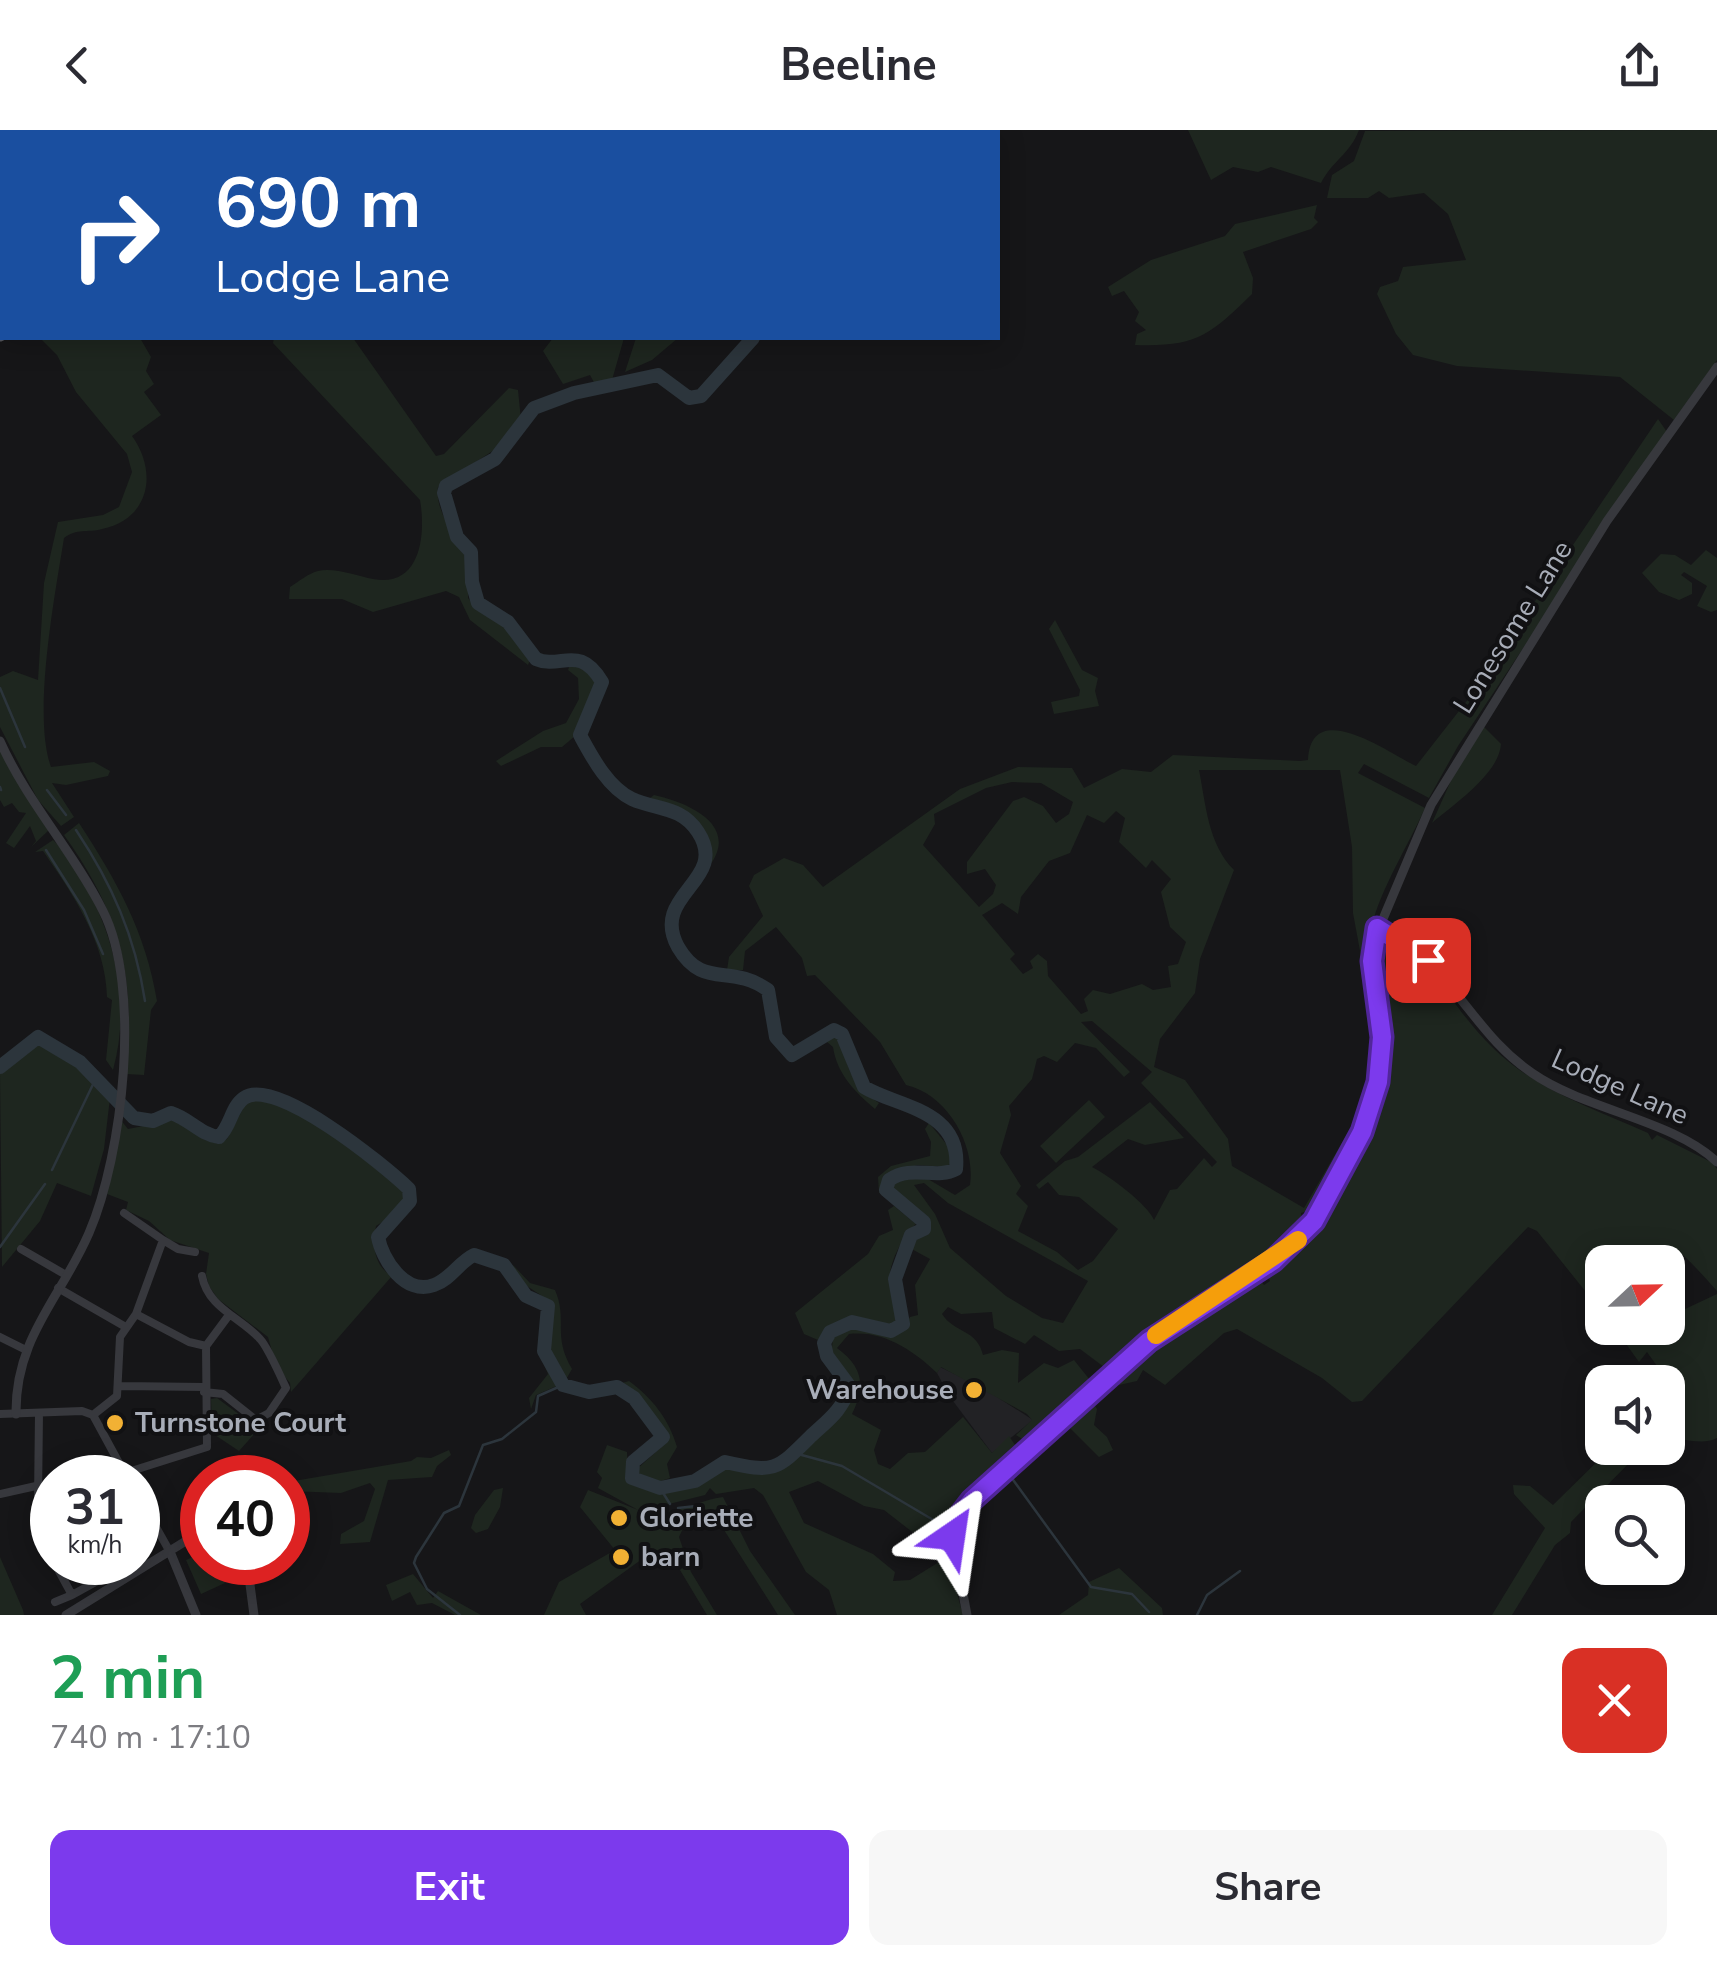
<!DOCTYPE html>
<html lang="en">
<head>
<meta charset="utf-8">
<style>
  :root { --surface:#fff; --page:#f7f7f7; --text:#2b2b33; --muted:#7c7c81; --accent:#7c3aed }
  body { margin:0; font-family:"Nunito Sans",sans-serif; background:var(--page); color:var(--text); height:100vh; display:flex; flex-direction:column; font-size:38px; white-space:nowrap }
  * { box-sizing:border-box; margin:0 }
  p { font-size:32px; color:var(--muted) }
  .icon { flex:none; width:55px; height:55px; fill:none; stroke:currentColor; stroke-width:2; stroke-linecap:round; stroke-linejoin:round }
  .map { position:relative; height:1485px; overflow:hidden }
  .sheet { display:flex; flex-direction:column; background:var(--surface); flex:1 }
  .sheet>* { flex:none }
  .hud { position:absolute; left:0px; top:0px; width:1000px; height:210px; box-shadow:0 5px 25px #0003; background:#1a4fa0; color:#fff; overflow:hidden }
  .needle { width:65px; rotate:68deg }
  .fabs { position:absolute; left:1585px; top:1115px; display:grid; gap:20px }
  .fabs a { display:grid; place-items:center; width:100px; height:100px; border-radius:20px; background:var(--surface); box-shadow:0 5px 25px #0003; font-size:50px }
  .speed { position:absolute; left:30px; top:1325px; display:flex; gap:20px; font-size:50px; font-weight:700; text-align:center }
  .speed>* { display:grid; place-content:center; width:130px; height:130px; border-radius:50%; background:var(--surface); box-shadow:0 5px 25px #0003; line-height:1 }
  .speed small { font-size:25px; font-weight:400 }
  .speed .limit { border:15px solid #d22; background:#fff; color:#111 }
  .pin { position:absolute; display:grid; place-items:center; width:85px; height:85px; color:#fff; margin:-42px; border-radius:20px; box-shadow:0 5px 15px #0006 }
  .me { position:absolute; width:110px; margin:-55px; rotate:32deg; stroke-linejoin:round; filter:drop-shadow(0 0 8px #0008) }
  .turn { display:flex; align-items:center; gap:35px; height:210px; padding:0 50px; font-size:45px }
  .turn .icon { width:130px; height:130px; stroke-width:2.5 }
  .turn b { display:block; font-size:70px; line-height:85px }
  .round { display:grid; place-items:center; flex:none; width:105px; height:105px; border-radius:20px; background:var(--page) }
  .summary { display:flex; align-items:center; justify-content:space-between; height:170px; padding:0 50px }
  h1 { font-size:60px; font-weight:700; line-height:75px; color:#1e9e55 }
  .action { display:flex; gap:20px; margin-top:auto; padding:20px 50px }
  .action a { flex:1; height:115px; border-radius:20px; background:var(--accent); color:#fff; font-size:40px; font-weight:700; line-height:115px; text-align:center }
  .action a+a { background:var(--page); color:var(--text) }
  header { display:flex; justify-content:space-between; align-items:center; height:130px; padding:0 50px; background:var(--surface); font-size:45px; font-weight:700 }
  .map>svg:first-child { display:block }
</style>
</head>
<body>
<header><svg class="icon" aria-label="back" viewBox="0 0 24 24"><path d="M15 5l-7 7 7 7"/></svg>Beeline<svg class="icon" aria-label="share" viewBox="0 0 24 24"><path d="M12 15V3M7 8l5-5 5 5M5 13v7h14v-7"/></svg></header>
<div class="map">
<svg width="1717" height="1485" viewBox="0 0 1717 1485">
  <rect width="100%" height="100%" fill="#161618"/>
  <path fill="#222225" d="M940 1237 983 1258 1033 1290 992 1323 950 1267 937 1243Z"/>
  <path fill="#1e261f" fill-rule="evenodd" d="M601 0H916L602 2Z
    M1188 0H1359C1350 24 1332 31 1321 53L1271 37 1258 42 1233 37 1211 50Z
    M1717 0V230L1674 290 1620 247 1457 236 1413 225 1396 204 1377 164 1380 157 1398 151 1403 137 1466 130 1448 84 1424 63 1389 68 1379 61 1368 68H1327L1332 45 1354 31 1365 1Z
    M1317 75 1314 88 1318 92 1311 99 1243 122 1253 148 1252 164C1209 206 1196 217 1135 215L1137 204 1146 200 1135 191 1139 182 1124 161 1112 166 1108 157 1151 130 1225 106 1235 94Z
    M40 208H140L151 227 146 241 154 254 144 262 161 285 132 306C158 342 150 389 102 399 87 403 77 398 64 408 55 465 32 585 51 637L94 632 110 641 108 646 66 655 52 653 74 687 61 696 38 670 0 597V547L13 541 38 550 44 453 58 392 103 385 119 377 132 342 127 324 76 262 57 225Z
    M274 208H353L436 326 444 324 509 258 518 260 521 290 497 318 438 357C435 384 456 403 465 426 471 440 468 454 468 468L479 481 510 497 531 528 528 535 470 490 459 467 446 461 373 482 342 469H289L290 457C298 452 309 443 318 441 334 437 357 446 373 449 421 458 426 404 420 370L273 213Z
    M553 208H624L612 250 596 256 590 245 563 254 543 221Z
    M636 208H678L652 230 625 242Z
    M1658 289 1667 302 1458 616 1429 668 1364 634 1358 643 1425 678C1408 716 1381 758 1371 798 1361 836 1378 874 1380 912 1382 971 1344 1027 1319 1077L1301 1083V1087H1308L1309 1092 1241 1141 1240 1148 1212 1160 1153 1203 1027 1312 1016 1305 1032 1290 1027 1284 941 1237 937 1243C914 1221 884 1200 849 1204L837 1218C863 1237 866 1256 852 1284L881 1300 874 1320 878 1334 890 1339 908 1323 925 1322 963 1287 992 1323 1009 1306 1015 1315 960 1365 964 1371 945 1401 947 1423 938 1422 884 1380 864 1376 818 1351 789 1362 804 1393 873 1424 895 1442 893 1451 910 1450 947 1427 963 1485H837L829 1460 806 1442 763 1365 754 1358 716 1364 710 1358 705 1365 665 1375 667 1381C686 1381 703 1369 723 1367L750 1421 795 1485H778L712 1381 704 1379 685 1394 679 1407 691 1442 717 1485H707L677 1435 673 1437 664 1427 649 1424 580 1474 586 1485H544L559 1452 615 1420 580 1377 588 1360 638 1380 598 1358 602 1348 597 1342 607 1315 627 1322 628 1347 659 1361 695 1355 720 1336C768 1336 776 1354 811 1310L805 1302 835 1280 849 1250 831 1226 833 1208 850 1197 888 1203 904 1199 910 1187 918 1185 915 1155 930 1129 908 1117 931 1097C925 1076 900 1077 890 1057L894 1049 916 1042 955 1065 970 1055C976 1015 947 964 906 955L880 912 815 845 807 846 802 828 776 797 745 821 743 840H727L729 827 763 786 749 756 754 745 784 728 803 735 823 757 960 659 1018 637 1072 638 1084 658 1122 639 1151 642 1173 625 1300 631 1308 630C1311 567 1386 621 1416 636L1473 563ZM1199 640H1340L1352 717 1353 783 1373 891 1372 925 1362 978 1304 1078 1232 1036 1228 1009 1185 950 1154 937 1160 909 1195 863 1200 829 1234 740C1208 714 1206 675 1199 640ZM1012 652 1041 653 1073 672 1069 684 1056 693 1043 676 1024 667 1013 671 967 732V744L985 739 996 755 993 764 979 777 923 715 935 694 934 684 986 658ZM1116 681 1125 688 1119 712 1146 738 1152 730 1171 749 1161 762 1170 797 1186 812 1178 834 1168 836 1171 857 1153 860 1142 854 1110 864 1093 860 1084 869 1088 881 1081 884 1048 846 1047 831 1038 824 1030 831 1033 838 1023 844 1010 829 1015 824 982 785 1002 773 1018 784 1021 767 1049 731 1070 723 1087 685 1104 693ZM1092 891 1152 942 1141 953 1217 1032 1212 1037 1204 1028 1177 1059 1170 1060 1154 1090C1148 1075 1110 1046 1092 1037L1128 1009 1145 1015 1184 1008 1150 972 1078 1027 1065 1031 1036 1055 1039 1059 1048 1052 1059 1065 1079 1067 1118 1099 1093 1131 1078 1140 1057 1122 1018 1101 1028 1076 1016 1064 1021 1056 1000 1023 1011 985 1009 976 1032 949 1037 929 1044 926 1057 932 1075 913 1096 918 1124 947 1130 942 1081 892ZM924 1053 948 1073 1088 1151 1063 1193 1042 1188 1006 1166 950 1118 935 1084 914 1055ZM948 1177 961 1184 992 1182 994 1198 1025 1214 1034 1205 1059 1221 1080 1219 1104 1237 1090 1250 1074 1230 1058 1238 1044 1233 1018 1253 1019 1223 1002 1220 983 1225C977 1199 954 1203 942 1184Z
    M1706 420 1717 428V480L1711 482 1697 476 1707 456 1684 442 1681 445 1692 453V464L1679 470 1659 462 1642 443 1661 424 1675 425 1691 435Z
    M1055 490 1082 540 1098 548 1095 561 1099 576 1054 584 1051 572 1079 566 1080 560 1049 499Z
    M570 535 585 539 596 554 575 606 562 617H541L501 636 496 631 543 601 566 593 579 569 578 548 568 540Z
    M1484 597 1501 614C1499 644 1454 674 1432 693L1454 644Z
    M0 620 49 700 31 717 36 711 30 696 14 718 6 713 26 683 19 682 12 673 4 677 0 670Z
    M654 665C686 672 740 694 710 735 707 695 686 678 650 668Z
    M79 693C117 751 146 803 157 871L151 880 144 945 126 944C136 846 121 785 64 705Z
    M53 710C62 717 69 730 76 740 114 799 132 872 113 940L106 930 112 870 107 867C106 813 73 764 43 721L35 722Z
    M1389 810C1444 844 1453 880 1494 919 1538 961 1594 979 1648 1003L1652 1010 1657 1005 1713 1033 1717 1039V1161C1645 1080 1680 1132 1602 1132V1182L1537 1101 1528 1097 1362 1271 1352 1272 1322 1248 1237 1199 1224 1203 1165 1255 1143 1240 1137 1251 1119 1255 1114 1251 1161 1208 1229 1166 1233 1170 1235 1163 1258 1148 1264 1155 1270 1151 1267 1142C1326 1093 1384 1003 1389 922 1391 889 1367 838 1389 810Z
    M835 906 844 914C845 941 857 958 879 973L875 979C855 962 837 944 833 917L827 912Z
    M37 913 80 939 110 968 104 1019 91 1066 57 1053 40 1091 2 1137 0 943Z
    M263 968C300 981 388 1031 406 1067L395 1084 376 1096C372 1115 374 1136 392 1146L291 1262 290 1253 276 1236 268 1207 218 1169 209 1156 206 1144 209 1123 170 1110 149 1091 126 1080 128 1072 107 1064 120 989 128 999 179 989 205 1010 219 1014 227 1009 248 969Z
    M1089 970 1105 987 1056 1033 1040 1016Z
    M929 993 948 1016 952 1031 947 1037 917 1035 882 1049 883 1062 879 1063 878 1047 891 1036 930 1026 931 1012 925 999Z
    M894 1076 916 1094C903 1105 887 1136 890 1153 892 1168 902 1177 897 1192L887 1195 845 1188 818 1210 804 1204 795 1183 868 1124 879 1106 893 1100 888 1080Z
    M513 1135 530 1153 555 1160C568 1190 552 1205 572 1239L564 1253 536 1265 531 1279 529 1268 548 1244 539 1222 549 1234 556 1230 547 1214 553 1177C542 1160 517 1158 513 1135Z
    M1717 1164V1308C1699 1317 1684 1305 1668 1312V1279L1682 1271 1647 1222 1639 1232 1619 1204 1668 1198V1187Z
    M629 1251C652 1268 669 1289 677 1317L667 1334 670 1348 658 1352 640 1347 637 1339 668 1311 667 1302 622 1253Z
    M217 1268 248 1291 265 1292 239 1321 212 1303 211 1269Z
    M1092 1271 1097 1279 1094 1295 1107 1307 1113 1320 1099 1327 1066 1294Z
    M1611 1318H1655L1637 1325 1571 1392 1570 1403 1555 1415 1512 1485H1492L1545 1398 1514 1364 1513 1355 1530 1356 1553 1375Z
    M449 1320 451 1325 437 1336 432 1347 388 1350 370 1412 340 1414 341 1404 364 1391 375 1359 370 1353 341 1363 288 1361V1352L411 1331 417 1327 431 1328Z
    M503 1358 500 1377 488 1399 476 1403 471 1398 475 1385 494 1360Z
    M202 1423V1432L217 1433 225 1453 201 1464 186 1430Z
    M0 1427 23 1480 24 1485H0Z
    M1119 1438 1162 1478 1163 1485H1059L1088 1465 1089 1452Z
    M413 1444 433 1468 438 1461 481 1485H455L432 1473 417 1475 410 1462 392 1471 386 1455Z"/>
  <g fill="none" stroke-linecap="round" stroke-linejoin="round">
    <path stroke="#2c353c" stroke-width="2.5" d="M0 558 25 617
      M0 657 1 660
      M47 660 66 685
      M76 700C112 754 135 806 145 871
      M46 720 84 780 103 824
      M52 1040 96 948
      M0 1117 45 1054
      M798 1324 842 1336 935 1391
      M1008 1343 1091 1457 1132 1464 1149 1482
      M660 1358 670 1374
      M678 1378 696 1376
      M460 1485 427 1459 414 1433 416 1427 444 1383 459 1376 483 1315 502 1309 536 1282 538 1266 563 1255
      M1197 1485 1207 1465 1240 1441"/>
    <path stroke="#2c353c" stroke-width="14" d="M922 2 924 0
      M0 937 38 907 80 932 134 988 153 991 171 983C190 989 199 1004 219 1007 231 996 231 977 244 968 275 946 384 1035 409 1059L410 1071 378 1107C382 1129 405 1166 434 1155 451 1149 459 1132 474 1125L504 1135 526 1166 548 1176 544 1221 563 1255 589 1262 617 1257 634 1268 663 1307 633 1332 632 1348 660 1358 695 1351 725 1332C774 1343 776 1341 810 1307 828 1290 841 1282 850 1257L827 1226 824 1213 830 1202 852 1192 891 1201 903 1194 895 1149 911 1105 924 1099V1092L886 1060 889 1050C912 1034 936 1050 956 1039 962 979 896 977 864 957L842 904 834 900 792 925 776 907 768 860C730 833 703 860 678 817 649 764 730 751 698 702 681 676 657 680 632 669 608 658 592 627 580 605L602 552C579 513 561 540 536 529L508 492 478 473 472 452 471 422 457 407 444 363 446 356 495 329 534 278 574 263 658 245 689 268 701 266 753 208"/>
    <path stroke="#37383d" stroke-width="8" d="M124 1083 163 1110
      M21 1119 66 1145
      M202 1146C208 1178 240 1187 260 1209 267 1216 281 1247 286 1258L269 1283 256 1290 223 1264 204 1262
      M58 1158 124 1196
      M136 1184 189 1212 206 1216
      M0 1207 24 1219
      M121 1256 204 1257
      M39 1283 38 1370 52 1388
      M0 1284 82 1281 93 1285 125 1344
      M93 1285 117 1266 120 1207 136 1184 163 1110 178 1119 195 1122
      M125 1343 207 1317 206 1216 229 1185
      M0 1364 36 1356
      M138 1365 170 1422
      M52 1391 44 1407 52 1430
      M54 1432 72 1465 132 1432
      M55 1472 72 1465"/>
    <path stroke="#37383d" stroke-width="9" d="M0 611C27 672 73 721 103 781 142 858 123 1024 89 1103 61 1168 15 1207 16 1284
      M1377 798C1456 837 1470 901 1532 943 1585 980 1673 990 1717 1032
      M171 1424 196 1485
      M247 1432 254 1485
      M66 1485 202 1401
      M967 1485 952 1405 961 1381 1149 1211 1273 1131 1314 1091 1372 975 1382 907 1372 815 1431 675 1607 391 1717 237"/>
    <path stroke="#53555c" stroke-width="11" d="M372 2 376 0
      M0 206 2 205"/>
  </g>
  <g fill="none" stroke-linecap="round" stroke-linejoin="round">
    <defs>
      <path id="route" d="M952 1406 955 1392 972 1370 1149 1211 1273 1131 1314 1091 1362 1002 1378 952 1382 907 1372 831 1377 798 1428 830"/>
    </defs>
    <use href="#route" stroke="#51269a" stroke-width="25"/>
    <use href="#route" stroke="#7c3aed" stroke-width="18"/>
    <path stroke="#f59e0b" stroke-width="18" d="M1156 1205 1298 1110"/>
  </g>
  <g fill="#f2b134" stroke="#111113" stroke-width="4">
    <circle cx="974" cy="1260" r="10"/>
    <circle cx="115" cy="1293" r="10"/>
    <circle cx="619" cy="1388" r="10"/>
    <circle cx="621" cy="1427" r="10"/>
  </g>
  <g text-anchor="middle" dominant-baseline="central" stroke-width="8" stroke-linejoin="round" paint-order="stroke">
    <g font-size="28" fill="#a8adb8" stroke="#111113">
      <text transform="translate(1513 497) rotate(-58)">Lonesome Lane</text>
      <text transform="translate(1620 957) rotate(24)">Lodge Lane</text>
    </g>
    <g font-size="28" font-weight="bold" fill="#a8adb8" stroke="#111113" text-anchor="start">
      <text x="954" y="1260" text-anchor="end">Warehouse</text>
      <text x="135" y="1293">Turnstone Court</text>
      <text x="639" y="1388">Gloriette</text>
      <text x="641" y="1427">barn</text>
    </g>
  </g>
</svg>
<div class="fabs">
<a><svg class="needle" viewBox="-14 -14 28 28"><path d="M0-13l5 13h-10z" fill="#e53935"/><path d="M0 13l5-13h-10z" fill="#7c7c81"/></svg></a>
<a><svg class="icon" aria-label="sound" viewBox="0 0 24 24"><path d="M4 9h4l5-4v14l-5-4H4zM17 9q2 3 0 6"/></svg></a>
<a><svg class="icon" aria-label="search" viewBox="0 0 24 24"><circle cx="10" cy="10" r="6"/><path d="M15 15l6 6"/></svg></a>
</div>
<div class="speed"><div>31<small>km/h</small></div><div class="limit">40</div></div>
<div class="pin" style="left:1428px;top:830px;background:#d93025"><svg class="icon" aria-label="arrive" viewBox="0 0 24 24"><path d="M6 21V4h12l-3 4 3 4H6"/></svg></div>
<svg class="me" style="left:952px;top:1406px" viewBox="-20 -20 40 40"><path d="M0-17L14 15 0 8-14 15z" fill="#7c3aed" stroke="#fff" stroke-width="4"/></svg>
<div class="hud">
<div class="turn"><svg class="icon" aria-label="right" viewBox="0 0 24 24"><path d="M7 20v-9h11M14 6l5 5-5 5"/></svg><div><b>690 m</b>Lodge Lane</div></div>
</div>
</div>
<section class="sheet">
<div class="summary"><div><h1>2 min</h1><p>740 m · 17:10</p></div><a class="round" style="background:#d93025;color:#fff"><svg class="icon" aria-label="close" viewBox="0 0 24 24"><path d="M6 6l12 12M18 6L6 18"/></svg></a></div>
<div class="action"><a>Exit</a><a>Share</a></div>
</section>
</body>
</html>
